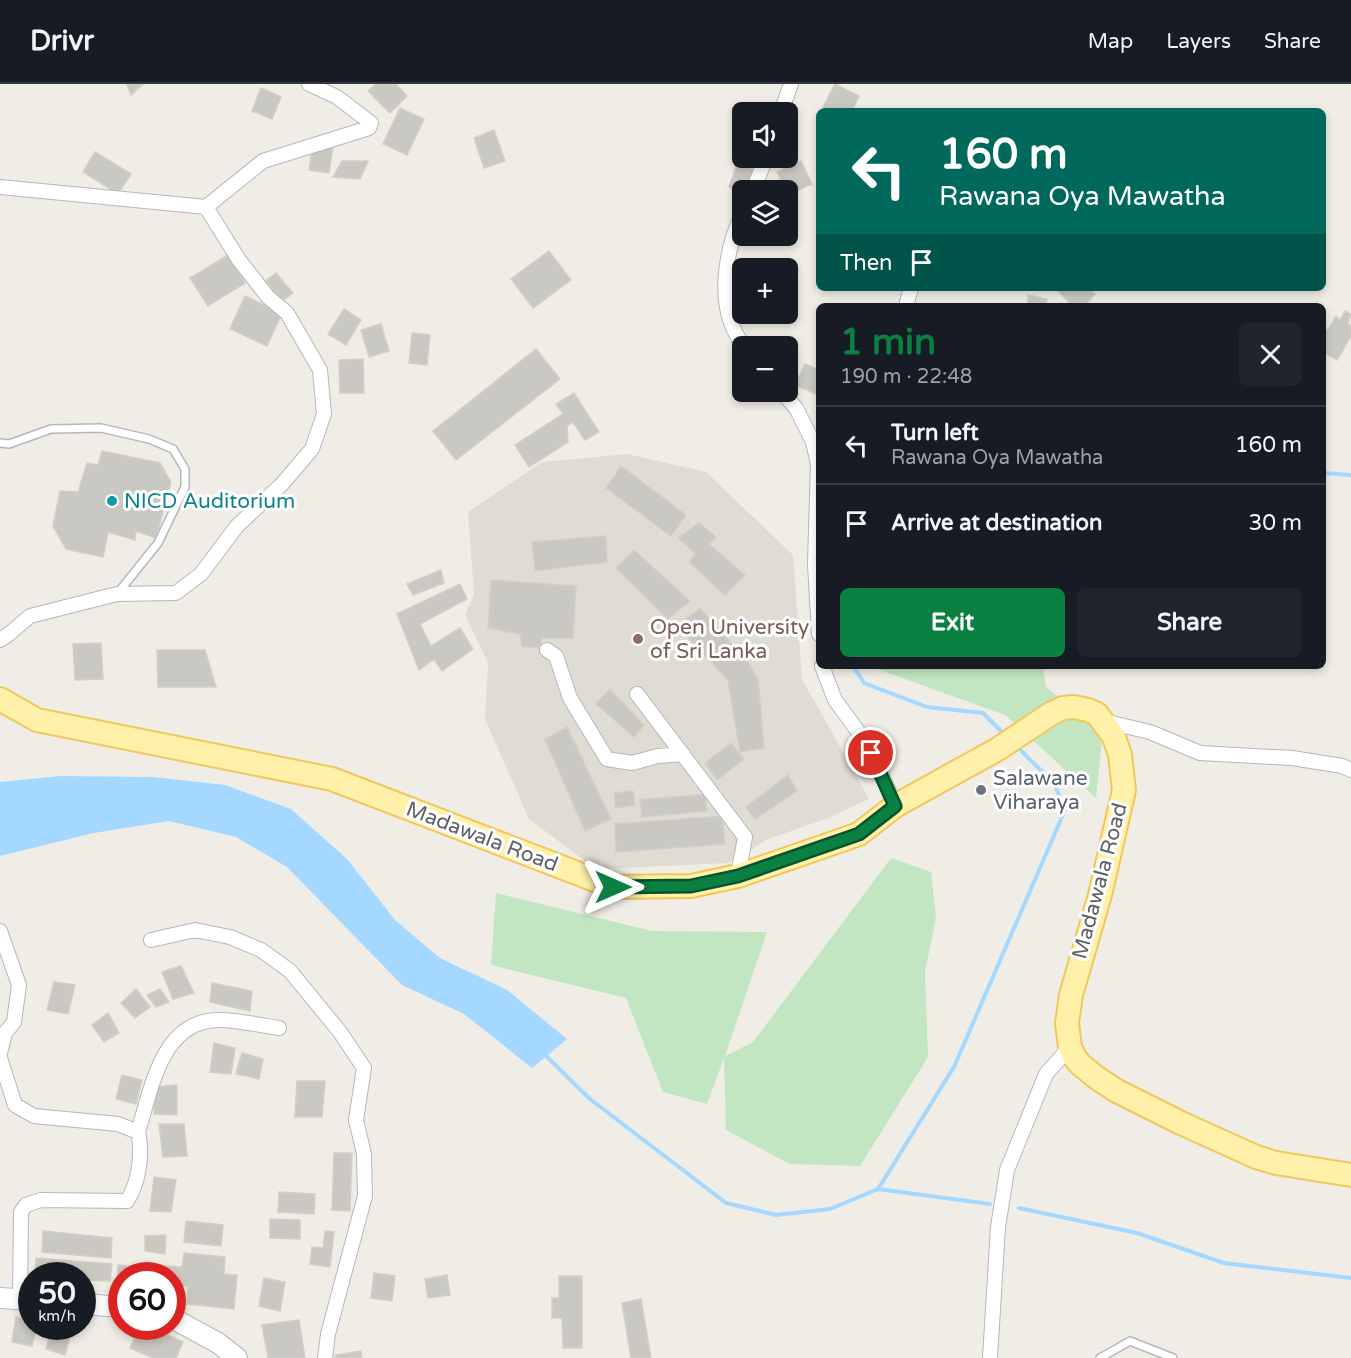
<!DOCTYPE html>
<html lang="en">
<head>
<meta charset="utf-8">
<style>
  :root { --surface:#171b24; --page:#20242c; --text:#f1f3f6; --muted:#9ea1a6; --line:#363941; --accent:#0b8043 }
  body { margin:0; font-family:"Varela Round",sans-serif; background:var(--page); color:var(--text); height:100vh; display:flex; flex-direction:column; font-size:22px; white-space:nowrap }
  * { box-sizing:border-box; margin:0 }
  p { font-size:20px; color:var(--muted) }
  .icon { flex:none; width:33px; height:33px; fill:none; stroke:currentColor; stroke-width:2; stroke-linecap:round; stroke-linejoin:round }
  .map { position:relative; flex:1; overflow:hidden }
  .side { position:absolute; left:816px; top:219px; width:510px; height:366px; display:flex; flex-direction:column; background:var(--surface); border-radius:9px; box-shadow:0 3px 9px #0003 }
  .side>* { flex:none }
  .banner { position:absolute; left:816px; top:24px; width:510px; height:183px; border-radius:9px; box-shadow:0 3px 9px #0003; background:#00695c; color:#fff; overflow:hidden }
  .controls { position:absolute; left:732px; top:18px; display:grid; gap:12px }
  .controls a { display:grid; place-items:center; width:66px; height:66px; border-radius:9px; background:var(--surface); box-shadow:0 3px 9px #0003; font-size:30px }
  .speed { position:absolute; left:18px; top:1178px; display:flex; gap:12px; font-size:30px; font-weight:700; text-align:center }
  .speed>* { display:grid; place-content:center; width:78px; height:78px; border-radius:50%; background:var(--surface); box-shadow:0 3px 9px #0003; line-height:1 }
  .speed small { font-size:15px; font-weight:400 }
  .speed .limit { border:9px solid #d22; background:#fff; color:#111 }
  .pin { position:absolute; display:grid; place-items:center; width:51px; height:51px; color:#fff; margin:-26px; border:3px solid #fff; border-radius:50%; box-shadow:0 2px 6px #0007 }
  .me { position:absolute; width:66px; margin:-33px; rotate:90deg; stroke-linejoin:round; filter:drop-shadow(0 0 4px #0008) }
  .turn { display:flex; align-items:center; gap:21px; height:126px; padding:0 24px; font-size:27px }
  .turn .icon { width:78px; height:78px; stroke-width:2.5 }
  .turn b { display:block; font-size:42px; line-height:51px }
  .then { display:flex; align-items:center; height:57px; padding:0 24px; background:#0003; gap:12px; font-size:22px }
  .round { display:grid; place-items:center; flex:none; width:63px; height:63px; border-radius:9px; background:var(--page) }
  .headline { display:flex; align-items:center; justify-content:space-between; height:102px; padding:0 24px }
  h1 { font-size:36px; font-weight:800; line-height:45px; color:var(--accent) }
  .action { display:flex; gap:12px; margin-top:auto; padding:12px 24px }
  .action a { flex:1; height:69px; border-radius:9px; background:var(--accent); color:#fff; font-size:24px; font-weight:800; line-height:69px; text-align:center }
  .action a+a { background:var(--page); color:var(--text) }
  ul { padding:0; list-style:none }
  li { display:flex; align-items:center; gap:18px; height:78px; padding:0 24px; border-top:2px solid var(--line) }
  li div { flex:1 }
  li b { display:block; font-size:22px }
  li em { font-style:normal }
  header { display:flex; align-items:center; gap:36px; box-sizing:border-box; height:84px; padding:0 30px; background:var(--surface); border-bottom:2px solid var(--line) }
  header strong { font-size:28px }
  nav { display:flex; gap:33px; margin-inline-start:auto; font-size:21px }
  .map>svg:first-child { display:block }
</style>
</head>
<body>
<header>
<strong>Drivr</strong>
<nav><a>Map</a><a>Layers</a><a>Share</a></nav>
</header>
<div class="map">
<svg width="1351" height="1274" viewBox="0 0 1351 1274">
  <rect width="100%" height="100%" fill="#efede5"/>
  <path fill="#dfdcd3" d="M627 370 706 388 793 471 802 595 869 715 828 734 766 756 729 779 596 785 529 735 485 635 488 579 465 531 474 511 468 428 542 378Z"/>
  <path fill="#c1e6c1" d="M869 582H1043L1046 603 1103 648 1096 714 1005 631Z
    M891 774 931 788 936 834 925 887 928 973 860 1082 790 1080 726 1046 724 974 707 1020 663 1008 626 914 491 881 496 809 652 847 767 848 725 972 753 958Z"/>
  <path fill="#a5d8ff" d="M61 692 153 693 225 701 291 725 347 775 395 836 440 874 507 906 567 955 532 984 464 930 402 901 287 783 236 753 169 737 94 749 0 772V698Z"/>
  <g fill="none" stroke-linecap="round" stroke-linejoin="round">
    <path stroke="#a5d8ff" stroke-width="4" d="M1323 389 1351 391
      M853 582 864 599 927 623 983 629 1006 652
      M543 969 590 1015 726 1119 776 1131 830 1125 878 1105 954 983 1065 726 1054 699 1015 661
      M878 1105 990 1120
      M1019 1124 1137 1149 1224 1179 1351 1194"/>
  </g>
  <path fill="#cac8c2" stroke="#d4cfc3" stroke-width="1.5" d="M127 0H143L131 11Z
    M376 0H396L407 12 390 29 368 7Z
    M835 0 859 12 852 27H821Z
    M261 4 281 13 272 35 252 27Z
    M400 24 424 35 407 71 383 60Z
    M494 46 505 77 484 84 474 54Z
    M333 63 329 89 309 86 312 66Z
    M95 68 131 90 118 110 83 88Z
    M342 77H368L360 95 333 93Z
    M738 77 753 86 746 106H742V110L729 103Z
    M801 77 812 100 788 111V106H785L777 88Z
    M549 167 571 196 533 224 511 195Z
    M228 171 245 199 208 222 190 194Z
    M276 189 293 209 282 217 266 197Z
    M1061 204H1087L1095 210 1084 222H1073L1058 207Z
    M1028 211 1047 215 1046 222H1028Z
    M245 212 282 229 267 262 230 245Z
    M344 225 361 236 346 261 328 250Z
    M1345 227 1351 230 1348 240 1351 242V252L1337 276 1323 268V244L1328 246 1336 232 1340 236Z
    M381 240 389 267 369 273 361 246Z
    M412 249 430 251 427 281 409 279Z
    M536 265 560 295 456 376 433 347Z
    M363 275 364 309H340L339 276Z
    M805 280 819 286V311L795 301Z
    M574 309 599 348 585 356 573 338 567 342 568 358 529 383 515 361 563 330 556 320Z
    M102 367 160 379 171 398 156 454 136 447 135 456 108 448 103 473 66 465 53 442 60 407 78 408 87 379 98 381Z
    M621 382 686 431 671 452 606 404Z
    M699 439 716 453 709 460 745 491 725 511 689 478 696 470 678 454Z
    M606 452 607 478 535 487 532 458Z
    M634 466 690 517 668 535 616 484Z
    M441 486 444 499 413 511 407 500Z
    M491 496 576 502 573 554H542L540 564 522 562 520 550 488 544Z
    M460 500 467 515 420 540 431 562 460 544 473 565 442 587 434 575 419 586 397 530Z
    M700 524 747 577 758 595 764 664 740 668 728 596 677 542Z
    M101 559 103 595 75 596 73 560Z
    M157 566H205L216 603H158Z
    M610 605 644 641 634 653 596 620Z
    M567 643 611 735 585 747 545 655Z
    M731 659 744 675 717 696 705 679Z
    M788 691 797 707 755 735 746 723Z
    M633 707 635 721 616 724 614 709Z
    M705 710 707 727 642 733 640 716Z
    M722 732 725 760 616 768 615 740Z
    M181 882 194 909 173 915 162 888Z
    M54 898 75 901 68 930 47 926Z
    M212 899 252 907 250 927 210 918Z
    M136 905 150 923 135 934 121 919Z
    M160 905 169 918 156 923 147 911Z
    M108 929 119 949 104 958 92 941Z
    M214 959 235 964 231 990 210 988Z
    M242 969 263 975 259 995 236 990Z
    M122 991 142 996 136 1020 116 1015Z
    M297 997H325L322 1033H295Z
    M177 1001V1031L154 1030 155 1003Z
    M159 1040H184L187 1072 163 1073Z
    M334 1069H352L350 1127 332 1126Z
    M154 1093 176 1096 171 1128 150 1127Z
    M279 1108 315 1110 314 1130 278 1128Z
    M270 1135 300 1136V1155L270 1154Z
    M186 1137 223 1141 221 1162 184 1158Z
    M43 1147 112 1154 111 1174 42 1168Z
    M325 1147 334 1148 330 1183 310 1180 312 1163 323 1164Z
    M166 1151 165 1170 145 1167V1152Z
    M184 1169 225 1173 224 1190 237 1191 234 1225 187 1220 188 1202 172 1201V1191H164L165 1182 182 1183Z
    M36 1174 112 1180 110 1197 82 1196V1191H35Z
    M118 1181 140 1183 139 1191H122V1200L117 1199Z
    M374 1189 395 1192 392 1217 371 1214Z
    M447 1191 450 1211 428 1214 425 1195Z
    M559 1192H582V1264H563L562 1234H552V1214H559Z
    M264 1194 285 1198 280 1227 259 1222Z
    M641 1215 651 1274H631L622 1219Z
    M16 1233 32 1237V1242H37L32 1262 12 1258Z
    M299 1236 305 1274H268L262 1241Z
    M140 1242H148L183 1258 176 1274H153L130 1264Z
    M51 1247 70 1253 65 1271 46 1265Z
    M361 1267 362 1274H336L335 1271Z"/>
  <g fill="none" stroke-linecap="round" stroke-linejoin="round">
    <defs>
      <path id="lane" d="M0 359 9 360 51 345 101 344 149 355 173 365 185 385V403L158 459 117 510
        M1100 1274 1130 1257 1173 1274"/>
      <path id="street" d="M781 28 791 0
        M0 103 206 123 263 77 369 44 371 39 337 13 309 0
        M753 106 766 74
        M742 130C724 170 715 226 744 262
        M906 222 911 204
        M782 308 796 324 813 358 818 380 815 480 819 550
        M0 556 9 550 30 532 117 510 176 509 201 490 237 442 282 400 312 365 324 330 320 286 287 229 268 213 239 176 206 123
        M547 566 556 572 570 614 607 675 632 679 658 672 683 670
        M822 582 835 616 860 650 881 688 895 722
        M637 610 745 753 738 792
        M1103 637 1150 648 1200 669 1292 674 1342 682 1351 686
        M0 847 19 901 14 938 5 949 0 969
        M151 856 195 846 230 853 261 866 290 887 340 948 364 984 356 1036 364 1070 365 1112 328 1250 325 1274
        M0 974 15 1021 34 1032 118 1040 138 1048C143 1069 139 1099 127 1117L41 1116 26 1121 21 1128 20 1216
        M138 1048C152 1003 162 933 223 936 241 937 260 941 279 944
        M990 1274 998 1143 1007 1086 1046 990 1070 963"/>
      <path id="secondary" d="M0 1214 32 1216
        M82 1220 122 1223
        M172 1234 218 1259 237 1274"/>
      <path id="primary" d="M0 615 37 636 332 695 613 803 691 802 738 792 859 750 895 722 998 665 1052 629 1063 624 1074 623 1088 626 1097 630 1114 653 1120 671 1124 706 1100 811 1071 911 1067 939 1070 963 1075 974 1081 981 1097 994 1117 1007 1181 1039 1256 1073 1276 1079 1351 1091"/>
    </defs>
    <use href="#lane" stroke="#b5b7bc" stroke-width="10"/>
    <use href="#street" stroke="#b5b7bc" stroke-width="16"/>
    <use href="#secondary" stroke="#b6b9bf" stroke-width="22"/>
    <use href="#primary" stroke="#f1c75c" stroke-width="26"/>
    <use href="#lane" stroke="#fff" stroke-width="7"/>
    <use href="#street" stroke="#fff" stroke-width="14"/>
    <use href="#secondary" stroke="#fff" stroke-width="20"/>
    <use href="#primary" stroke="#fff1aa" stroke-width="22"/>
  </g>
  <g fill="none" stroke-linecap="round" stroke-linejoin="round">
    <defs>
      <path id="route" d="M613 803 691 802 738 792 859 750 895 722 871 669"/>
    </defs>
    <use href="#route" stroke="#07532c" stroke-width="15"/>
    <use href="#route" stroke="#0b8043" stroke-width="10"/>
  </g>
  <circle fill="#0f9aa8" stroke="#fff" stroke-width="2" cx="112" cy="417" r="6"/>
  <circle fill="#8d6e63" stroke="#fff" stroke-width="2" cx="638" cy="555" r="6"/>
  <circle fill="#6b7280" stroke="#fff" stroke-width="2" cx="981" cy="706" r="6"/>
  <g text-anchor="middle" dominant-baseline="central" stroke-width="6" stroke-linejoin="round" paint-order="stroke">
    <g font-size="21" fill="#0d838f" stroke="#fff" text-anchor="start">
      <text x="124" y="417">NICD Auditorium</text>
    </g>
    <g font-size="21" fill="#785e54" stroke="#fff" text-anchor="start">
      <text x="650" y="543">Open University<tspan x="650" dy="24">of Sri Lanka</tspan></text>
    </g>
    <g font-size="21" fill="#5b616d" stroke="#fff" text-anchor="start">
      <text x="993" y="694">Salawane<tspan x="993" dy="24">Viharaya</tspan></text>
    </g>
    <g font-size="21" fill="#5d6065" stroke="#fff">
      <text transform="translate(482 753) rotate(21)">Madawala Road</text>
      <text transform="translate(1100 797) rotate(-75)">Madawala Road</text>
    </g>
  </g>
</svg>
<div class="controls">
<a><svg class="icon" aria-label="sound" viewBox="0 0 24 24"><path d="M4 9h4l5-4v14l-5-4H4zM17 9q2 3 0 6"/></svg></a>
<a><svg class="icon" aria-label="layers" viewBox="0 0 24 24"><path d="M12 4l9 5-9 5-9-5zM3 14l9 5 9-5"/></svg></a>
<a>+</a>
<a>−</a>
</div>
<div class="speed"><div>50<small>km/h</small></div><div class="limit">60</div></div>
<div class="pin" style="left:871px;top:669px;background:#d93025"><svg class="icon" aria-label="arrive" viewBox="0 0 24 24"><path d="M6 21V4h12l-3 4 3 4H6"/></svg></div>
<svg class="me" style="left:613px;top:803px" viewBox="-20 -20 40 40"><path d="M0-17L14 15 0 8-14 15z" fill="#0b8043" stroke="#fff" stroke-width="4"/></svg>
<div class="banner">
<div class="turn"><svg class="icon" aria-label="left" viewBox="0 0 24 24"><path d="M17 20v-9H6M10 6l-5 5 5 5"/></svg><div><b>160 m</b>Rawana Oya Mawatha</div></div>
<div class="then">Then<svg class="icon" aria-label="arrive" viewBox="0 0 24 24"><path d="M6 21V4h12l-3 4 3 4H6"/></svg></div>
</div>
<section class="side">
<div class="headline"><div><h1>1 min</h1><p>190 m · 22:48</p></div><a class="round"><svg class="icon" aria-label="close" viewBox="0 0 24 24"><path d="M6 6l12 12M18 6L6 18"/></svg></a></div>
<ul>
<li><svg class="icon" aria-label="left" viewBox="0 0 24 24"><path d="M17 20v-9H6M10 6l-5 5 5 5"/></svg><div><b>Turn left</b><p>Rawana Oya Mawatha</p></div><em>160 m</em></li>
<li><svg class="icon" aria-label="arrive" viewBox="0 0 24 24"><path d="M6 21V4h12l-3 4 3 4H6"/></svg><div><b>Arrive at destination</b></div><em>30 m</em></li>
</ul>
<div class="action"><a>Exit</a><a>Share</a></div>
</section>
</div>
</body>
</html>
